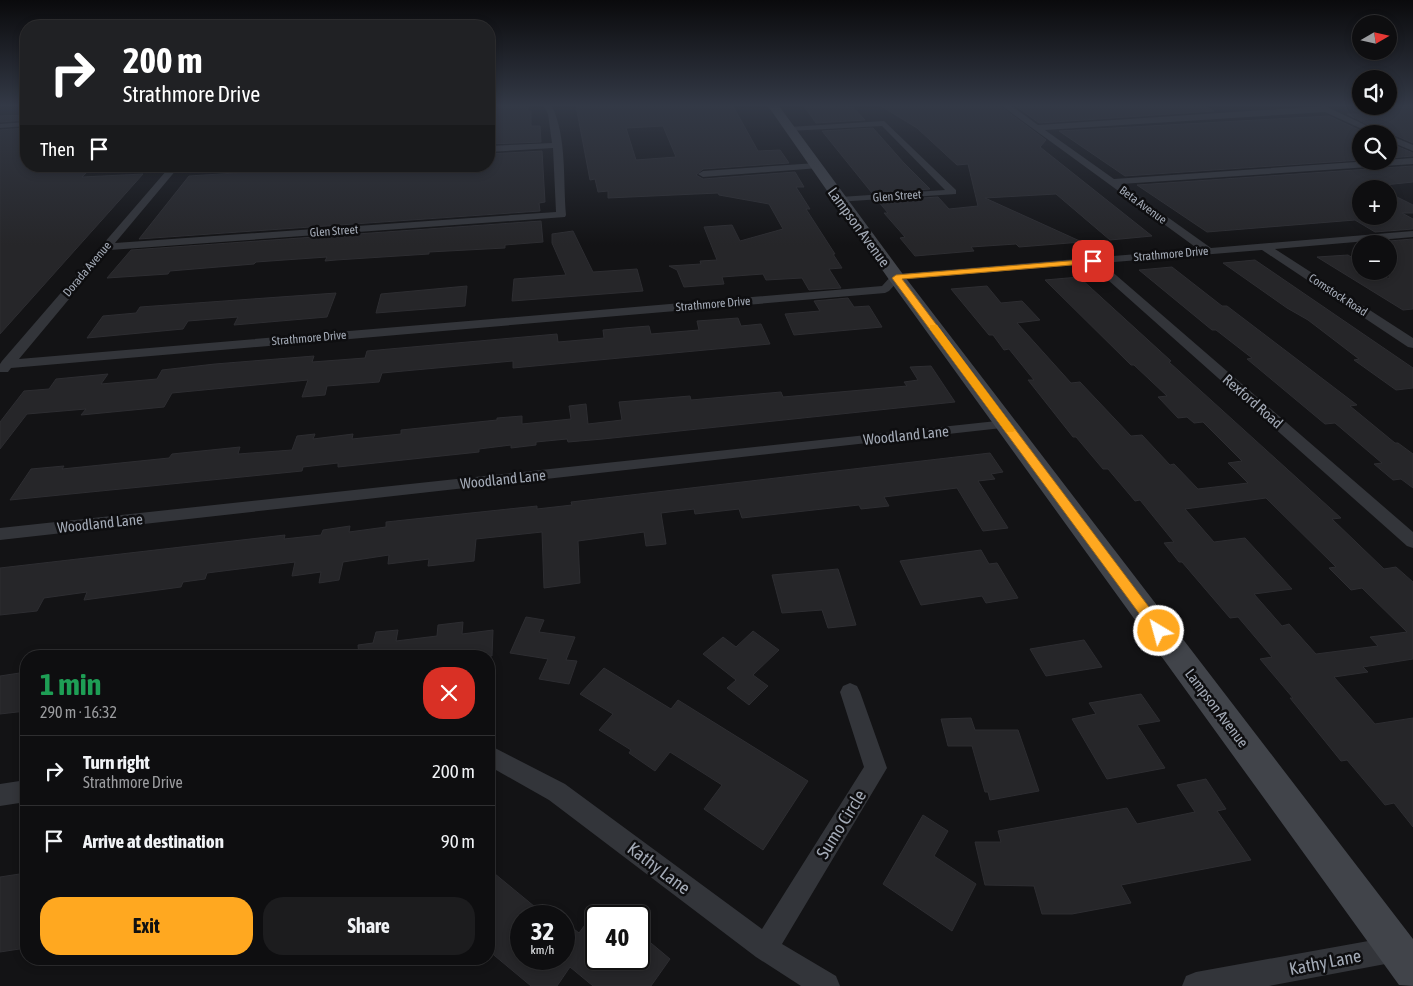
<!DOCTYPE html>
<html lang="en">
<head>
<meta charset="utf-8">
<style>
  :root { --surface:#0e0e10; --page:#1c1c1e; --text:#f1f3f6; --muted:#9b9c9f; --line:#2e2e30; --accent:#ffa820 }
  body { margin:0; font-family:"Asap Condensed",sans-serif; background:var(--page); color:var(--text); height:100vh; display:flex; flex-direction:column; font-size:19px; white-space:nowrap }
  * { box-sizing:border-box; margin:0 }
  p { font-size:16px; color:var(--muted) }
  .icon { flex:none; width:28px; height:28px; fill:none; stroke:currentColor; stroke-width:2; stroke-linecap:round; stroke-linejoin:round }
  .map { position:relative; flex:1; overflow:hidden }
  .side { position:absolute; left:20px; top:650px; width:475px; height:315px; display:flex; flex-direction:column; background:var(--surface); border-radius:20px; box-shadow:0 2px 8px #0003,0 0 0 1px var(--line) }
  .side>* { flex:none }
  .hud { position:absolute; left:20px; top:20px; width:475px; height:152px; border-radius:20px; box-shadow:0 2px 8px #0003,0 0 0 1px var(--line); background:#202124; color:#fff; overflow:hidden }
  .needle { width:32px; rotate:81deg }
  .tools { position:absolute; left:1352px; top:15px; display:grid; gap:10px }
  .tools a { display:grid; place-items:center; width:45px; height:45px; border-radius:50%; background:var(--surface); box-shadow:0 2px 8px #0003,0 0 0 1px var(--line); font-size:25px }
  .speed { position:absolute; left:510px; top:905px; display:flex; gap:10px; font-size:25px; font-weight:700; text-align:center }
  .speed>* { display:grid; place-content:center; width:65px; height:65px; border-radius:50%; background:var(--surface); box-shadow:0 2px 8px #0003,0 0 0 1px var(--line); line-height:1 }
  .speed small { font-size:12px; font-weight:400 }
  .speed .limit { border:2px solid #111; border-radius:8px; background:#fff; color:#111 }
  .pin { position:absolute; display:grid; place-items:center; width:42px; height:42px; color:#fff; margin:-21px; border-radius:10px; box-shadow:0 2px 8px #0006 }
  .me { position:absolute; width:55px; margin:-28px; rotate:323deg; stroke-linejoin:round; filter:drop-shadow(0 0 4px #0008) }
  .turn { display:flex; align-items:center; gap:18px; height:105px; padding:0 20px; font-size:22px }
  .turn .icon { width:65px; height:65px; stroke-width:2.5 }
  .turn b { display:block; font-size:35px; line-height:42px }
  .then { display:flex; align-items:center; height:48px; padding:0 20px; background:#0003; gap:10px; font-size:19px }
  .round { display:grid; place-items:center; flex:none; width:52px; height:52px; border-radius:20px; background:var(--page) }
  .summary { display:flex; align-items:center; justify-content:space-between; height:85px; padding:0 20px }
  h1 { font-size:30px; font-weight:700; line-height:38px; color:#1e9e55 }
  .button { display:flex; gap:10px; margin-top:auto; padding:10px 20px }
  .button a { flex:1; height:58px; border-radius:20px; background:var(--accent); color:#111; font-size:20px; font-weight:700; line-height:58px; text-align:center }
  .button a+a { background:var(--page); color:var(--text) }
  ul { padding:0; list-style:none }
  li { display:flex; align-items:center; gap:15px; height:70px; padding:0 20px; border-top:1px solid var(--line) }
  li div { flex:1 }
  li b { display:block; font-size:19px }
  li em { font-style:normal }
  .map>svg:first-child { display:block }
</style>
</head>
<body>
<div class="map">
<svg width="1413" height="986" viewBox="0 0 1413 986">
  <rect width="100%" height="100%" fill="#131315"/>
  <path fill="#262629" stroke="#2d2d31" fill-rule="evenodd" d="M499 106H528V111H531V126H540L541 142 489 144 492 111H499Z
    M576 106H733L758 151 780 150 789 163 703 169 696 175 703 179 795 172 804 187H796L810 209H806L835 254H833L842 268 829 269 841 288 809 290 802 278 766 280 763 274 722 277 724 284 684 287 677 270 669 266 701 264 700 261 717 260 704 227 732 225 740 241 783 229 769 204 719 195 718 193 608 198V191L598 192 595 179 590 180ZM663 126 676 157 636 160 626 128Z
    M804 106 853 107 865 120 816 123Z
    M881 106H1000L1046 140 1040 147 1152 236 1110 240 1056 194 985 198 1082 242 1019 247 1016 244 971 247 974 251 915 256 900 238 905 237 884 213H888L878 201 938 197 949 209 978 206 968 164 957 165 917 128Z
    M1016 106H1204L1214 111 1039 123Z
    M1357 106H1413V143L1390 133 1386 134 1347 114H1362L1353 110 1363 109Z
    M26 115V120L0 122V116Z
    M1329 116 1368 134H1361V160L1125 176 1059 131Z
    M26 128V168L93 166 82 177 143 174 0 334V130Z
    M873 128 904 163 930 189 872 193 822 131Z
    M1389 143 1413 153V156L1389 158Z
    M542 151 545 202 539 203 540 211 139 239 189 176 344 166H368V168L489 166V154Z
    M1413 166V182L1375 186 1381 189H1361V216H1389V193L1413 205V213H1402L1413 219V229L1375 232 1355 220 1207 232 1137 185Z
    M541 221 543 242 505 245V248L429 252V254L336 260 325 261 327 257 256 262 254 264 170 271 168 274 107 278 131 250Z
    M573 231 593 272 637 269 643 291 512 301 514 279 566 275 552 243V234Z
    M1413 239V309L1403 310 1317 257 1348 255 1361 263V271H1376L1389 279V241Z
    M1255 260 1413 368V388L1396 390 1354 360 1359 359 1308 320 1287 308 1223 263Z
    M1172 267 1222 306H1227L1357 405 1350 406 1395 443H1398L1413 454V488L1401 479 1393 480 1374 464 1382 463 1335 423 1325 424 1247 359 1252 358 1216 330H1212L1139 270Z
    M1079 277 1171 361 1169 362 1341 518 1332 519 1384 569 1396 567 1413 582V659L1363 667 1368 672 1334 677 1375 724 1413 718V827L1394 803 1385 805 1347 760 1341 761 1290 698H1293L1260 659 1272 657 1238 617 1230 618 1182 562H1179L1164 543 1174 542 1140 500 1135 501 1108 469H1103L1076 437H1073L1028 380H1034L1009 349 1004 350 993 335H989L951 289 987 286 1001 303 1022 301 1040 320 1017 323 1071 383 1080 382 1131 436 1142 435 1170 465 1174 464 1198 489 1248 483 1228 463 1242 461 1203 422 1194 423 1187 417 1178 418 1158 397 1167 396 1134 365H1131L1045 280ZM1266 498 1336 567 1329 568 1351 590 1362 588 1407 632 1370 637 1378 646 1316 654 1289 624 1282 626 1254 594 1292 589 1245 538 1214 542 1185 509Z
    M467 286 465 306 376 313 381 294Z
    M336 293 327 317 234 325 238 317 188 321 183 329 87 338 103 316 136 313 140 307Z
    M848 298 854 307 869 306 882 327 794 335 785 314 820 311 814 301Z
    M738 318 741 326 761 324 770 344 513 368V361L382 373 379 382 327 386 325 395 302 397 308 380 172 393 164 407 81 415 86 409 27 414 0 449V422L24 391 49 389 56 379 108 374 101 384 157 379 162 370 215 364 314 356 312 362 365 358 367 351 557 334 558 342 604 338 603 330 624 328 649 326 651 334 699 330 697 321Z
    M931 366 955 402 603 439 568 442 567 439 536 442V445L511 448V445L479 449V452L422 458 338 467V463L303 467 302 471 10 500 31 469 64 466 62 469 169 458 172 454 240 447 238 454 292 450 297 436 315 434 313 439 353 434 352 439 401 434V430L497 420V418L522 416V424L571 419 569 406 586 404 588 424 622 420 619 402 690 396 691 400 781 392 783 397 907 386 904 382 918 380 910 367Z
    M990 453 1003 472 991 474 995 479 978 481 1008 528 983 531 957 488 884 497 889 506 861 509 859 505 742 518 739 509 695 514 694 509 661 513 666 544 646 546 644 532 578 541 580 583 544 588 542 532 476 539 474 561 428 566 429 559 388 564 389 555 343 562 339 580 319 583 321 572 292 576 295 562 207 573 205 579 183 582 181 587 84 600 87 592 44 598 37 611 0 615V568L285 535 284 539 321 535 323 530 350 526 349 532 386 527V522L537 506V509L572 505 571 502Z
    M981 550 989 564 997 563 1018 598 986 603 982 596 921 605 900 561Z
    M838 569 856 625 828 628 822 610 782 613 772 575Z
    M526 617 544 620 539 632 575 637 566 660 577 661 569 684 539 679 548 659 510 653Z
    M463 622 462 634 493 630 492 656H359L358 645 373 643 376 632 398 630 396 641 437 636 438 625Z
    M753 631 779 650 753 675 768 686 749 705 727 688 736 680 703 654 723 637 736 647Z
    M1084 640 1102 667 1046 676 1030 649Z
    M604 668 671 709 678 700 808 781 763 850 704 809 722 785 670 752 655 771 629 753 631 750 599 730 613 714 580 694Z
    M26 672V711L0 714V676Z
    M1141 694 1160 721 1137 725 1165 768 1107 779 1072 719 1096 714 1089 703Z
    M971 718 975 730H1018L1039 791 990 800 988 792H985L972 746H948L941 719Z
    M1206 779 1226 809 1217 811 1251 860 1121 885 1131 903 1072 914H1042L1034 886 985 885 975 842H1001L998 831 1127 808 1137 824 1195 812 1177 785Z
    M923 815 948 831 934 856 976 884 952 931 883 884Z
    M489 869 546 916H521V959H564V921L579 933 596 910V959H639V933L670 959 651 986H593L570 967 557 986H531L489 951Z
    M26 873V948L0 952V877Z"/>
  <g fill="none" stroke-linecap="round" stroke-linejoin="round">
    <path fill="#33353a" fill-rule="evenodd" d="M544 106H552C567 138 563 180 566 215L565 217 110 250 19 359 882 286 892 275 896 274 1198 249 1002 106H1012L1038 125 1325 106 1384 134H1373L1325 112 1045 130 1114 179 1413 158V164L1121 184 1211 248 1413 231V237L1275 249 1413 338V348L1408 347 1262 250 1102 263 1413 532V548L1407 546 1090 264 899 280 889 291 885 293 11 368 8 372H0V364L2 361 167 170 104 173 101 172V168L195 166 191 169H177L115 243 556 212 553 148 489 152V146L552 143 548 114Z
      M884 121 956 190V194L837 202V198L840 197 945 190 882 126 789 131 785 129 789 127Z
      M26 122V126L0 128V124Z
      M1389 135 1413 145V151L1389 141Z
      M816 163 819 164V168L703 177 698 174 703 171Z
      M1006 420 1011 421 1013 424 1011 427 0 540V528Z
      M850 683 857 686 860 692 887 768 782 944 836 976 840 986H801L756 957 549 800 489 766V745L565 784 762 929 864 767 840 692 843 686Z
      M26 780V802L0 806V784Z
      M1396 936 1405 940 1409 949 1405 958 1396 962 1269 986H1182L1186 976 1196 972Z"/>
    <path fill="#41444a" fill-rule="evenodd" d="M768 106H779L902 273 1413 939V986L1399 985 890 281Z"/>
  </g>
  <linearGradient id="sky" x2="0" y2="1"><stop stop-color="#0a0a0c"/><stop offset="0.43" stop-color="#333946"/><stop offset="1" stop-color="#333946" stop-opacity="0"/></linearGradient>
  <rect width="1413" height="245" fill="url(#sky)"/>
  <path fill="#ffa820" stroke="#a66d15" d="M1093 259 1096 260V263L902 279 1164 627 1166 631 1164 635 1159 636 1155 635 892 278 896 275Z"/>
  <path fill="#f59e0b" d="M930 325H937L1013 427 1015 430 1013 432H1006L930 329Z"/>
  <g text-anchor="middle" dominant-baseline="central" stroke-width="5" stroke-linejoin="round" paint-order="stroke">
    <g font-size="12" fill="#a3aab6" stroke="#0e0e10">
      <text transform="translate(897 196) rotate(-4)">Glen Street</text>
      <text transform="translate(1143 205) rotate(36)">Beta Avenue</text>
      <text transform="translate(334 231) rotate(-4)">Glen Street</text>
      <text transform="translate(1171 254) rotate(-5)">Strathmore Drive</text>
      <text transform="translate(87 269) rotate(-50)">Dorada Avenue</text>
      <text transform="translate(1338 295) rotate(33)">Comstock Road</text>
      <text transform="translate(713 304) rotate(-5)">Strathmore Drive</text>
      <text transform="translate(309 338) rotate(-5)">Strathmore Drive</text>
    </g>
    <g font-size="15" fill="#a3aab6" stroke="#0e0e10">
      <text transform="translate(859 227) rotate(54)">Lampson Avenue</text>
      <text transform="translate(1253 401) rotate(41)">Rexford Road</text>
      <text transform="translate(906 435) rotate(-6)">Woodland Lane</text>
      <text transform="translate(503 479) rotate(-6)">Woodland Lane</text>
      <text transform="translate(100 523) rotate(-6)">Woodland Lane</text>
      <text transform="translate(1217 708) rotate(53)">Lampson Avenue</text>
    </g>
    <g font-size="18" fill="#a3aab6" stroke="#0e0e10">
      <text transform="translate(841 824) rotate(-58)">Sumo Circle</text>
      <text transform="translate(659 868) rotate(37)">Kathy Lane</text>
      <text transform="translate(1325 962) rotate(-11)">Kathy Lane</text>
    </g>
  </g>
</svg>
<div class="tools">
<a><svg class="needle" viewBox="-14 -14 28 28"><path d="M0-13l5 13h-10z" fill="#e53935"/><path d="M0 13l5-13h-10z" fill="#9b9c9f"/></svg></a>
<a><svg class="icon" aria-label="sound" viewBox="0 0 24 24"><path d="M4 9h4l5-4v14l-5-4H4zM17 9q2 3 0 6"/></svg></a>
<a><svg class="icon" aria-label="search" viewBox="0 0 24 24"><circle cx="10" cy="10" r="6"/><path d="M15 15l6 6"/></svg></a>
<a>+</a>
<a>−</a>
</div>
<div class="speed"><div>32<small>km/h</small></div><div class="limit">40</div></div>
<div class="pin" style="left:1093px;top:261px;background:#d93025"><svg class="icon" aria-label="arrive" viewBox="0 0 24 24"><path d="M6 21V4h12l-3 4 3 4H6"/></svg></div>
<svg class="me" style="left:1159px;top:631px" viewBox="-20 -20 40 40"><circle r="17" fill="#ffa820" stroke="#fff" stroke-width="3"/><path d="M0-11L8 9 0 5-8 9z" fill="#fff"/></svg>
<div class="hud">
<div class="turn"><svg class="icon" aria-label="right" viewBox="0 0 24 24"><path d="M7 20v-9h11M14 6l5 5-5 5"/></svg><div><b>200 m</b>Strathmore Drive</div></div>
<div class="then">Then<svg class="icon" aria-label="arrive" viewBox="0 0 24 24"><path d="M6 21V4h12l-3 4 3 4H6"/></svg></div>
</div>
<section class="side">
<div class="summary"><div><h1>1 min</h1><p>290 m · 16:32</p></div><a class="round" style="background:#d93025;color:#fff"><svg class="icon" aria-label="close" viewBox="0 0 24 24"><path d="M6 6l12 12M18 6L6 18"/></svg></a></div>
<ul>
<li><svg class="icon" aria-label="right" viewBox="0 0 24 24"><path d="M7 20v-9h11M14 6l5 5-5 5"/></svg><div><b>Turn right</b><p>Strathmore Drive</p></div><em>200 m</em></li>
<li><svg class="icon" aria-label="arrive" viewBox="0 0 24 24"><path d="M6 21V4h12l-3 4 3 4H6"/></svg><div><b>Arrive at destination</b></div><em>90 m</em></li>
</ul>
<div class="button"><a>Exit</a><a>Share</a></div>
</section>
</div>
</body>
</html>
